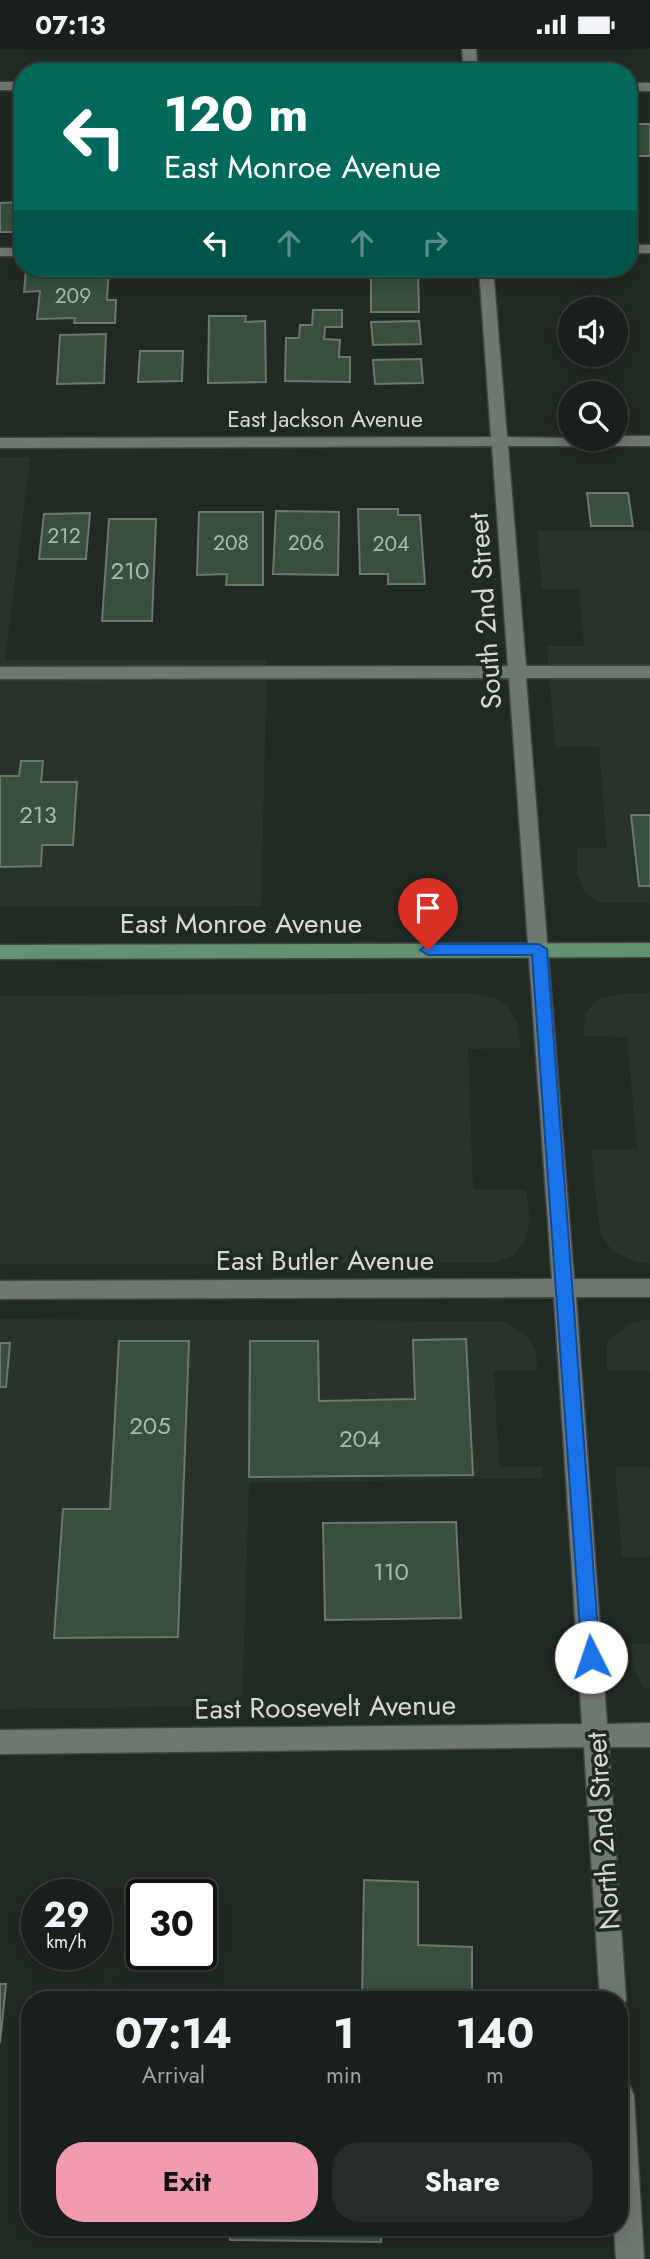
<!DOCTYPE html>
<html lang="en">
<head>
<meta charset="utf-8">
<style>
  :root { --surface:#191f1a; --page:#262c27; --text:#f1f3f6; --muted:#9fa2a2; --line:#373d39; --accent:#f29aaf }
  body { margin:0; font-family:Jost,sans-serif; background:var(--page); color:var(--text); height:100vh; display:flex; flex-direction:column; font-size:26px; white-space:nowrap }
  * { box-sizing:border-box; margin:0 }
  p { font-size:23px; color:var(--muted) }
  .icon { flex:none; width:38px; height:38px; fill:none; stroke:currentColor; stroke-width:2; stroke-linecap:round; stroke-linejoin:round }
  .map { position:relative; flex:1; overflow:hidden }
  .panel { position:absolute; left:21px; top:1942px; width:607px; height:245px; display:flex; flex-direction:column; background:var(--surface); border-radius:28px; box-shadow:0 4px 18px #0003,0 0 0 2px var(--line) }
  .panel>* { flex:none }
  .banner { position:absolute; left:14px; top:14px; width:623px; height:214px; border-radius:28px; box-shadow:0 4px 18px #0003,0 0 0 2px var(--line); background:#00695c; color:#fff; overflow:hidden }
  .tools { position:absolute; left:558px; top:248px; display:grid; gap:14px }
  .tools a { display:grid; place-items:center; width:70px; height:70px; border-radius:50%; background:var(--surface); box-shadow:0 4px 18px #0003,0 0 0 2px var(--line); font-size:35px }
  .speed { position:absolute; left:21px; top:1830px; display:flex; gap:14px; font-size:35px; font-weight:700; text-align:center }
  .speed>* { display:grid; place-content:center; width:91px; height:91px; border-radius:50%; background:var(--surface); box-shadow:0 4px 18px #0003,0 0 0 2px var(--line); line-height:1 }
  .speed small { font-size:18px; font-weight:400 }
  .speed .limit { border:4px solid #111; border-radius:10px; background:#fff; color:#111 }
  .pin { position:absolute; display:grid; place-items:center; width:60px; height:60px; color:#fff; margin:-72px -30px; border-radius:50% 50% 50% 0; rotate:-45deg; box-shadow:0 0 7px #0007 }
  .pin .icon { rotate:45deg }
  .me { position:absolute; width:77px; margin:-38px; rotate:356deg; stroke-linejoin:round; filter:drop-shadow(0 0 5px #0008) }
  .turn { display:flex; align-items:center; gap:24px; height:147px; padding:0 35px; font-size:32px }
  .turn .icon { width:91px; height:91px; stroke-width:2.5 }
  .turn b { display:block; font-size:49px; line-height:60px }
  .lanes { display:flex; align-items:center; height:66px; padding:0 35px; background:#0003; justify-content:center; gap:35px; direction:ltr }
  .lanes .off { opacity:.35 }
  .eta { display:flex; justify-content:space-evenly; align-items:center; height:119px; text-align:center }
  .eta b { font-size:42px; font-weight:700; line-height:49px }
  .action { display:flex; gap:14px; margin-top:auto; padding:14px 35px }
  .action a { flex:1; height:80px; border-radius:28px; background:var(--accent); color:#111; font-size:28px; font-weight:700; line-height:80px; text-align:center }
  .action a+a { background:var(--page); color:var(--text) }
  .status { display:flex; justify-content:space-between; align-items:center; height:49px; padding:0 35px; background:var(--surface); direction:ltr }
  .status svg { height:19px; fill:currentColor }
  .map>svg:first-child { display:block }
</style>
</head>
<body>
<div class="status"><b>07:13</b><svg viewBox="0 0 49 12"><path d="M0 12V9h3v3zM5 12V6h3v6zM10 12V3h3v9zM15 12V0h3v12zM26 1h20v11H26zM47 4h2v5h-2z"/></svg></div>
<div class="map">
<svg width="650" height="2210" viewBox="0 0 650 2210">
  <rect width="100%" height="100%" fill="#212923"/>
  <path fill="#27342a" d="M0 408H30L5 611H267L261 857 0 858Z
    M537 482H650V854H601L585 844 577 825V799H607L599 698H555L547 597H584L579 540H542Z
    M472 944 496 950 507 957 517 974 521 999 468 1000 473 1140 526 1141 530 1174 524 1194 513 1207 491 1214 0 1215V947Z
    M626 944H650V1214H639L613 1203 600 1184 591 1100H637L627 988 584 987 585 964 599 950Z
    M650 1269V1326L649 1322 607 1321V1294L627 1276Z
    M0 1270 504 1272 526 1286 536 1302 537 1321 494 1322 499 1418H542L543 1429 249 1434 242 1657 0 1660Z
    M615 1418H650V1508H622Z
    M631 1595H650V1641L643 1637 633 1619Z"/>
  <path fill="#36503d" stroke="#6d766f" stroke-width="2" d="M628 75H650V107H628Z
    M23 153V183H0V154Z
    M45 219H109L107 251H116L115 274H74L75 269 37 270 40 242 24 243 26 220Z
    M371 219H418L419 263H371Z
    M313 261H342V278H325L324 290 340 291 339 308H350V333L285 332 286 289H299L300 276H312Z
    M209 267H246L245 273 265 272 266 333 208 334Z
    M419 272 421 295 373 296 371 273Z
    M106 285 104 334 57 335 60 286Z
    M140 302H183L182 332 138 333Z
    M421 310 423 334 375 335 373 311Z
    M587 444H628L633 477H591Z
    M358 460H398V466H420L425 535H388V525H360Z
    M276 462 339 463 338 526 273 525Z
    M199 463H263V536H226L227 525 197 526Z
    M90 464 86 510H39L44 465Z
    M109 470H156L152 572H102Z
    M21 712H43L41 733H77L73 796H42L41 817 0 818V727H19Z
    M631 766H650V837H639Z
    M466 1290 473 1426 249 1428 250 1292H318L319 1352 415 1350 413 1291Z
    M119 1292H189L178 1588 54 1589 63 1460H110Z
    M0 1294H10L6 1338H0Z
    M456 1473 461 1569 325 1571 323 1474Z
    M364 1831 418 1833V1896L472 1898V1943L452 1942V1951H362Z
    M0 1935H6L0 1994Z
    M230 2179H381V2193L230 2191Z"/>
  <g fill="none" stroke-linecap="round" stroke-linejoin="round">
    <defs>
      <path id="minor" d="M462 0H476L478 23H464Z
        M0 33H23V41H0Z
        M628 34H650V42H628Z
        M628 196H650V204H628Z
        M0 199H23V207H0Z
        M479 219H493L507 388 616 390V387H650V397H508L526 617H650V629H526L574 1230H650V1248H576L607 1675 650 1674V1698H609L626 1951 620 1962V1951H600L584 1698 0 1705V1681L582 1675 554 1248 0 1250V1232L552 1230 509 629 0 630V618L508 617 492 397 0 399V389L491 388Z
        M620 2033 630 2037 634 2047 644 2210H616L614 2179H620Z"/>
      <path id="major" d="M650 894V908L0 910V896Z"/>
    </defs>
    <use href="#minor" stroke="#3f4640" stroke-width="3"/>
    <use href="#major" stroke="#3f4640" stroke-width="3"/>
    <use href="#minor" fill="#6f7870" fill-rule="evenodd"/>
    <use href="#major" fill="#649170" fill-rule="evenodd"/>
  </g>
  <path fill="#1a73e8" stroke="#114b97" stroke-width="2" d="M428 895H539L547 900 600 1608 597 1614 591 1616 584 1614 582 1608 532 906H428L420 901Z"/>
  <g text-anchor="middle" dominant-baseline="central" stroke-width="7" stroke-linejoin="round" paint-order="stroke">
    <g font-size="21" fill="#acb8af">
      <text x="73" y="247">209</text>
      <text x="64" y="487">212</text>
      <text x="231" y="494">208</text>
      <text x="306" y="494">206</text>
      <text x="391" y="495">204</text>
    </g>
    <g font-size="23" fill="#d4dad5" stroke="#212923">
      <text x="325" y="370">East Jackson Avenue</text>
    </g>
    <g font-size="24" fill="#acb8af">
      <text x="130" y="521">210</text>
      <text x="38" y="765">213</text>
      <text x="150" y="1376">205</text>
      <text x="360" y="1389">204</text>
      <text x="391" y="1522">110</text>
    </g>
    <g font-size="28" fill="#d4dad5" stroke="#212923">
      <text transform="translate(485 562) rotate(-94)">South 2nd Street</text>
      <text x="241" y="874">East Monroe Avenue</text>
      <text x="325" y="1211">East Butler Avenue</text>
      <text transform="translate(325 1658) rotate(-1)">East Roosevelt Avenue</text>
      <text transform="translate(603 1782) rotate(-94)">North 2nd Street</text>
    </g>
  </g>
</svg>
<div class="tools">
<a><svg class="icon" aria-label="sound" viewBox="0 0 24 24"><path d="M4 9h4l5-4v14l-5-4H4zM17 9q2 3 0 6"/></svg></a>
<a><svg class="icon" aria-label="search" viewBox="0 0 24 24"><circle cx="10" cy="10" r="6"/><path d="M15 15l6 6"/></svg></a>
</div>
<div class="speed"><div>29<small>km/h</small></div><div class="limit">30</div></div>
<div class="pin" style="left:428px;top:901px;background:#d93025"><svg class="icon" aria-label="arrive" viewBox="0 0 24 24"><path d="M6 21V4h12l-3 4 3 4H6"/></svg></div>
<svg class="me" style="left:591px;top:1608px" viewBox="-20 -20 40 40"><circle r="19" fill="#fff"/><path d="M0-13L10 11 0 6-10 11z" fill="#1a73e8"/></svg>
<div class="banner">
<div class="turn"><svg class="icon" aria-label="left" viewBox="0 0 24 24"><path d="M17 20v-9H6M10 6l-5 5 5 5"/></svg><div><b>120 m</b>East Monroe Avenue</div></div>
<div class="lanes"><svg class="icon" aria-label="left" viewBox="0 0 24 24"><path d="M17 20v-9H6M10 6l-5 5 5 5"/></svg><svg class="icon off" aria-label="ahead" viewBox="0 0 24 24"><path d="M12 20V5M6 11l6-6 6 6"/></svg><svg class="icon off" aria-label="ahead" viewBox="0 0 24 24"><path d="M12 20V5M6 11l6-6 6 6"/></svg><svg class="icon off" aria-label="right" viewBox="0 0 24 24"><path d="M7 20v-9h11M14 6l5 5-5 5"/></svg></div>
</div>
<section class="panel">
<div class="eta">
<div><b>07:14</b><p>Arrival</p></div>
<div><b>1</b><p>min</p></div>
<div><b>140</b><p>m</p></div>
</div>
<div class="action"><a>Exit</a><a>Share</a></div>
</section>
</div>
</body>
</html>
